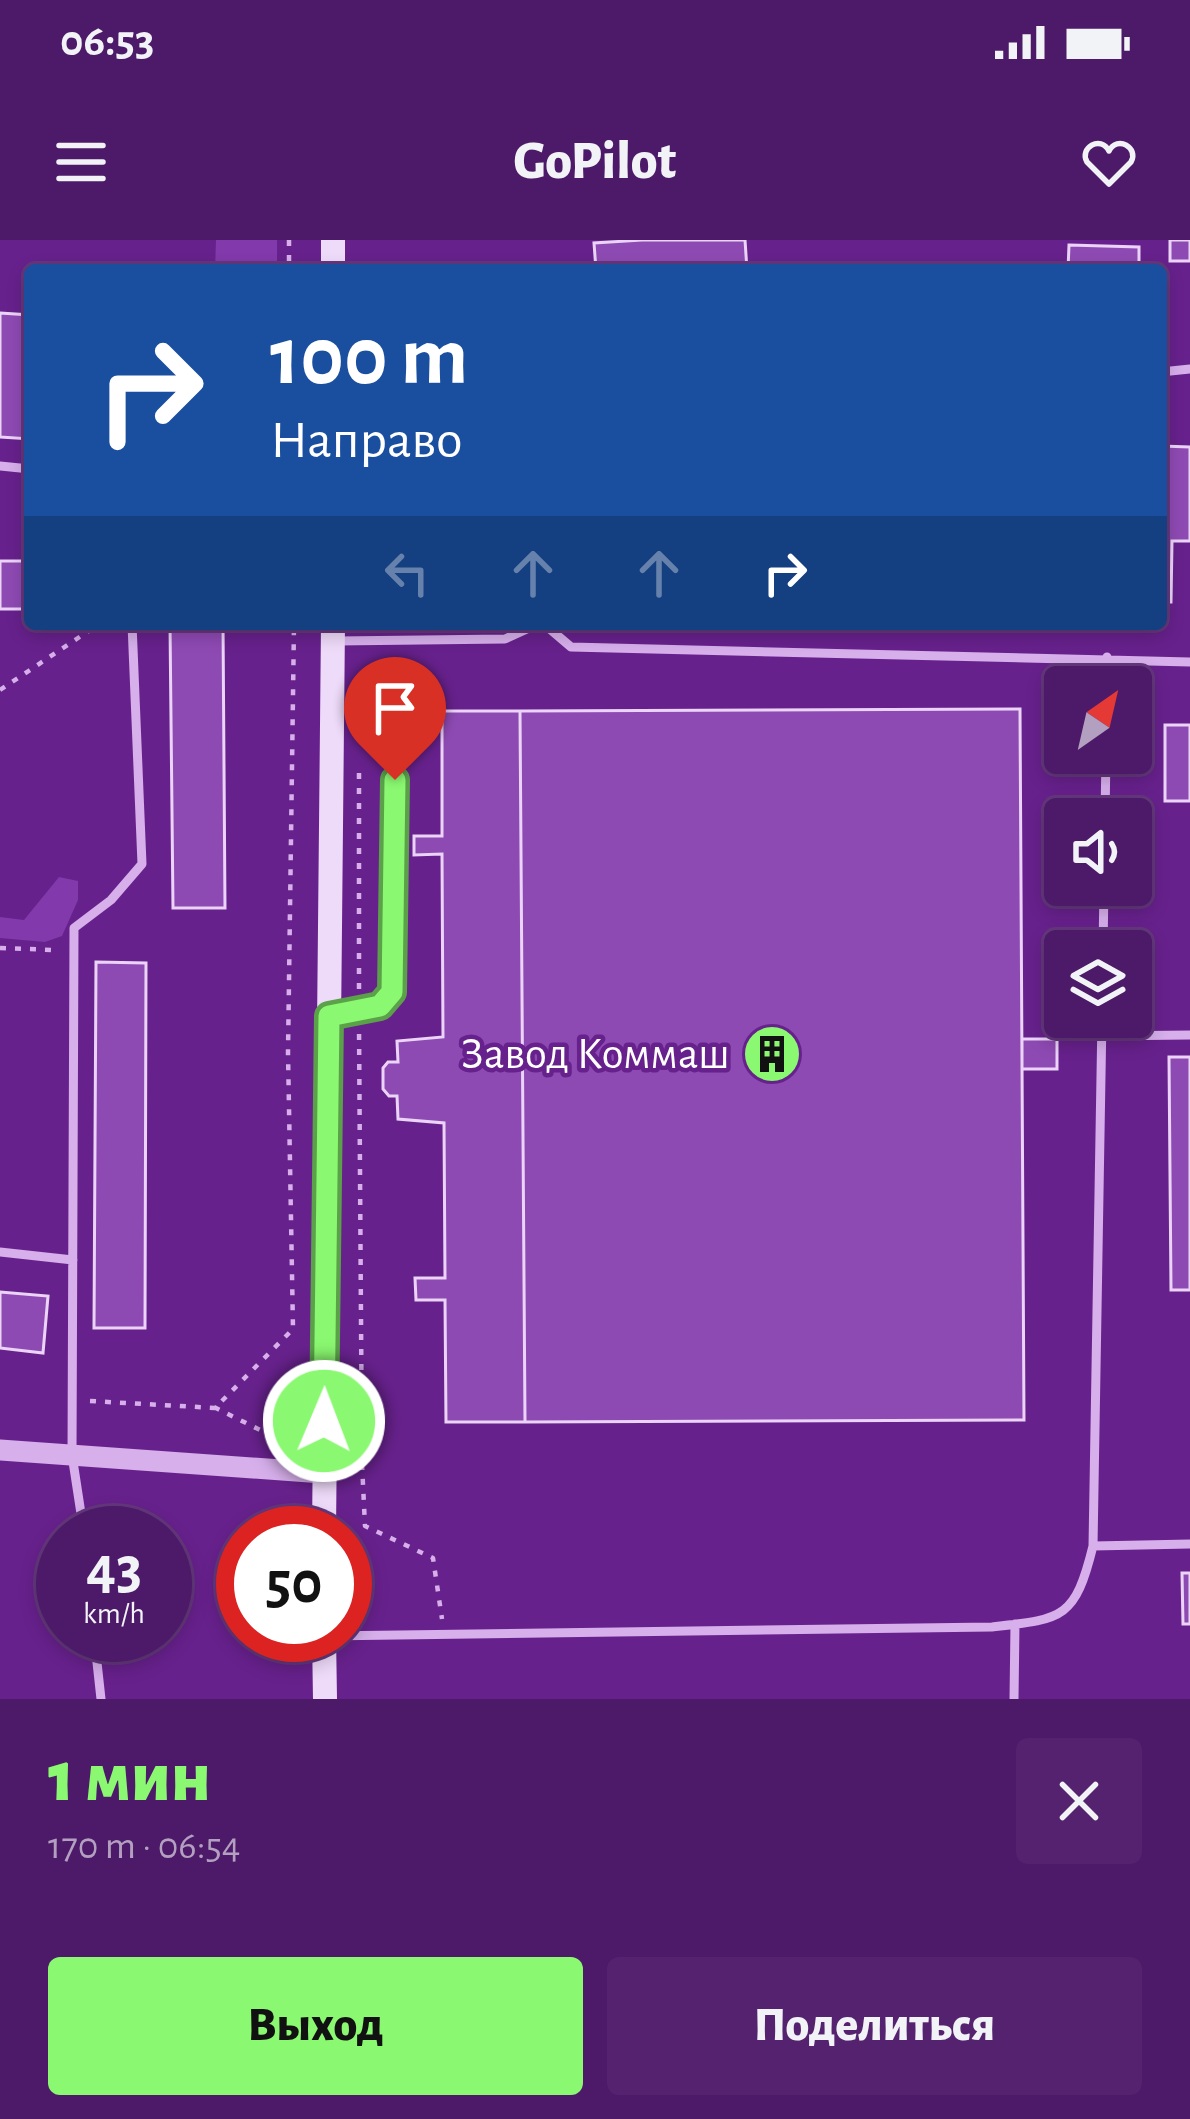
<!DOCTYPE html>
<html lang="ru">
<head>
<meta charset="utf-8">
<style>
  :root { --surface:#4d1969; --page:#54226f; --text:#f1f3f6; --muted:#b3a0c0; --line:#64387d; --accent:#8af870 }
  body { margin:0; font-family:"Alegreya Sans",sans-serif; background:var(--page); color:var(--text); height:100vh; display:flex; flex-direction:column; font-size:45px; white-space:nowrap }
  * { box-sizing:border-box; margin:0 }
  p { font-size:39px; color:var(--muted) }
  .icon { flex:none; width:66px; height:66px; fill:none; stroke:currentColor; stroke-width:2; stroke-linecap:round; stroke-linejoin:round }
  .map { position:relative; height:1459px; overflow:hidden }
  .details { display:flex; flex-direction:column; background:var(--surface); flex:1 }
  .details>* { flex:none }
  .hud { position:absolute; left:24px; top:24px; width:1143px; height:366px; border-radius:12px; box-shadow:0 6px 18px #0003,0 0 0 3px var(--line); background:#1a4fa0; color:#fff; overflow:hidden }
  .needle { width:78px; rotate:34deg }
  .controls { position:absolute; left:1044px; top:426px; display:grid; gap:24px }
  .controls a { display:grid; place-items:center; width:108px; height:108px; border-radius:12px; background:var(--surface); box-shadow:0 6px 18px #0003,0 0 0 3px var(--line); font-size:60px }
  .speed { position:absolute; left:36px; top:1266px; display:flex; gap:24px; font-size:60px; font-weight:700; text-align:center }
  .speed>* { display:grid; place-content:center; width:156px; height:156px; border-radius:50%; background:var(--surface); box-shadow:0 6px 18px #0003,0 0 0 3px var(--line); line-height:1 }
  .speed small { font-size:30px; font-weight:400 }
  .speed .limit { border:18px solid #d22; background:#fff; color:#111 }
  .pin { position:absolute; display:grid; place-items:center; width:102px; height:102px; color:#fff; margin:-123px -51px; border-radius:50% 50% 50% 0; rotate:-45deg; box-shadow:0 0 12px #0007 }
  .pin .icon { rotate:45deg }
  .me { position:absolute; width:132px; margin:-66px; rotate:1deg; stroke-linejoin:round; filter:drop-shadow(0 0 9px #0008) }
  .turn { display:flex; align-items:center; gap:42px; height:252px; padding:0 48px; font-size:54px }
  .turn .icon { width:156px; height:156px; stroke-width:2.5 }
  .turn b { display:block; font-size:84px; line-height:102px }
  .lanes { display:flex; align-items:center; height:114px; padding:0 48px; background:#0003; justify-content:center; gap:60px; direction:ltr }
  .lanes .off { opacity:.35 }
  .round { display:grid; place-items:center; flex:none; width:126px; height:126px; border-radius:12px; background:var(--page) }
  .overview { display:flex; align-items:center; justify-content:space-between; height:204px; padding:0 48px }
  h1 { font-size:72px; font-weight:800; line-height:90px; color:var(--accent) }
  .primary-button { display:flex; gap:24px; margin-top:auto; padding:24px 48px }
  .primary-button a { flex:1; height:138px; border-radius:12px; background:var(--accent); color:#111; font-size:48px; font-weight:800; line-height:138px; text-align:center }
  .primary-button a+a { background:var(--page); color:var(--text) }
  .status { display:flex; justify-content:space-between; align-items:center; height:84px; padding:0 60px; background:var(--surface); direction:ltr }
  .status svg { height:33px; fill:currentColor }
  header { display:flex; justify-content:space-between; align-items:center; height:156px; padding:0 48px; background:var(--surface); font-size:54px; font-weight:800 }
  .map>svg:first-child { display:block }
</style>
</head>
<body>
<div class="status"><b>06:53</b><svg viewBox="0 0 49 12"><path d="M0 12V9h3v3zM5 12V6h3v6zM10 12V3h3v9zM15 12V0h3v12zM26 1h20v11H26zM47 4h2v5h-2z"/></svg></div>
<header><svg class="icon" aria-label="menu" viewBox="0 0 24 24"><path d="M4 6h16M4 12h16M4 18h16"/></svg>GoPilot<svg class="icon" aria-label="heart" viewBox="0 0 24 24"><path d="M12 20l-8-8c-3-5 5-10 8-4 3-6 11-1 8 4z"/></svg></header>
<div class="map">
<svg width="1190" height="1459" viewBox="0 0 1190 1459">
  <rect width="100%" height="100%" fill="#67218c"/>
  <path fill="#8239ab" d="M216 0H277V30H215Z
    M59 637 78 641V660L62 696 45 702 0 698V677L24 680Z"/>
  <path fill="#8e4ab3" stroke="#ebd4f8" stroke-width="3" d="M642 0H745L747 30H596L594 3Z
    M1170 0H1190V21H1170Z
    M1069 5 1139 7V30H1068Z
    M0 73 30 75V199L0 197Z
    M1161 206 1190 207V301H1172L1171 362H1161Z
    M0 321H30V369H0Z
    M170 384H223L225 668H173Z
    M1020 469 1024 1180 525 1182 520 471Z
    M442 471H520L525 1182H446L445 1060H416L415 1038H445L444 883 398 879 397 856H389L383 849V828L388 822H398L397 801 443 797 442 614 414 615V596H442Z
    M1165 485H1190V561H1165Z
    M96 722 146 723 145 1088H94Z
    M1022 799H1057V829H1022Z
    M1169 817H1190V1050H1171Z
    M0 1052 48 1056 43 1113 0 1108Z
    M1182 1333H1190V1384H1183Z"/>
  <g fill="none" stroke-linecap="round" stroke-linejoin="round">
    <path stroke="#d6afeb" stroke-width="4.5" stroke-dasharray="6 9" stroke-linecap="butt" d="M289 0V30
      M0 450 99 384
      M359 533V755
      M0 708 54 710
      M90 1161 215 1168 293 1089 288 813 294 384
      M214 1167 290 1205
      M362 1224 365 1286 433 1318 442 1379
      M351 1225 362 1224 359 785"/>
    <path stroke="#d6afeb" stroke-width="9" d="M1161 132 1190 129
      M0 226 30 229
      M544 384 571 407 1190 422
      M337 401 505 399 538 384
      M1107 447V417
      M1105 579 1106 513
      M1103 711 1104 645
      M334 774 379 767 392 752 395 540
      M1101 796 1190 795
      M0 1012 73 1020
      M84 1293 72 1215 74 688 111 660 142 624 132 384
      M1093 1306 1190 1304
      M94 1395 101 1459
      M324 1396 992 1387C1063 1379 1075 1379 1093 1306L1102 777
      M1014 1459 1015 1384"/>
    <path stroke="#d6afeb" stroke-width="21" d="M0 1210 323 1233"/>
    <path stroke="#eedaf9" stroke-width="24" d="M333 0V30
      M324 1293 333 384
      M324 1395 325 1459"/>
  </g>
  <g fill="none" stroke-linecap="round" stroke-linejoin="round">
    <defs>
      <path id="route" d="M324 1181 329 776 380 766 392 752 395 540"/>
    </defs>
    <use href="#route" stroke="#5aa149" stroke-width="30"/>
    <use href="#route" stroke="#8af870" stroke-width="21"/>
  </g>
  <defs>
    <symbol id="building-disc" viewBox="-11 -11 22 22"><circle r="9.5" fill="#8af870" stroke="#67218c"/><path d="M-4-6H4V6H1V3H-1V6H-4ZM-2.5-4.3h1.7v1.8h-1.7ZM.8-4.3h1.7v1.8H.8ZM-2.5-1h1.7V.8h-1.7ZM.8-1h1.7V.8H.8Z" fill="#111"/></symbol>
  </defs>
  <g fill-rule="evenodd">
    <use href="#building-disc" x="739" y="781" width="66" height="66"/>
  </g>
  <g text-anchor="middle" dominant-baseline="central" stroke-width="9" stroke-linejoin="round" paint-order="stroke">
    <g font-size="45" fill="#fff" stroke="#67218c" text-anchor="end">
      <text x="730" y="814">Завод Коммаш</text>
    </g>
  </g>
</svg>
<div class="controls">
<a><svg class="needle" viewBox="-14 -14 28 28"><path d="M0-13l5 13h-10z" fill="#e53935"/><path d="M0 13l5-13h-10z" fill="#b3a0c0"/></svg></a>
<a><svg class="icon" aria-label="sound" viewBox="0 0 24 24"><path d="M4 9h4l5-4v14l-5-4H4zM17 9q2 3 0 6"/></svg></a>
<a><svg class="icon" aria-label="layers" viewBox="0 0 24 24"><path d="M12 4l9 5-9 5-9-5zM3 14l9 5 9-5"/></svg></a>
</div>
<div class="speed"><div>43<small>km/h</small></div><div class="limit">50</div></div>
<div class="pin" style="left:395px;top:540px;background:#d93025"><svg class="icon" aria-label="arrive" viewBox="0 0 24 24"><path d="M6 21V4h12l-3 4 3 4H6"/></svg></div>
<svg class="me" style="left:324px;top:1181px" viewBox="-20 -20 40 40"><circle r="17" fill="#8af870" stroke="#fff" stroke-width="3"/><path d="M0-11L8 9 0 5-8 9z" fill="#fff"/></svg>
<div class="hud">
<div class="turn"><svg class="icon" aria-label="right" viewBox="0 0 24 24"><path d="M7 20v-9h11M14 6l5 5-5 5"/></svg><div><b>100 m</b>Направо</div></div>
<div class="lanes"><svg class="icon off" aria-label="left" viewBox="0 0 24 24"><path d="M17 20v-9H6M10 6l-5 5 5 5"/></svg><svg class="icon off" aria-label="ahead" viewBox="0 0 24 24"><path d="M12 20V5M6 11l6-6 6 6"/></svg><svg class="icon off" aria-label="ahead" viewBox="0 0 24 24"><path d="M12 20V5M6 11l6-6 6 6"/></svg><svg class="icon" aria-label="right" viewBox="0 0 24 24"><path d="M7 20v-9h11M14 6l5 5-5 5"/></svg></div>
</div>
</div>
<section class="details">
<div class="overview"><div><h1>1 мин</h1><p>170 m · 06:54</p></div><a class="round"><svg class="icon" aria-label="close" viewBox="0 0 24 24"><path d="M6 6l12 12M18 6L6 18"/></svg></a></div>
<div class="primary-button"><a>Выход</a><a>Поделиться</a></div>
</section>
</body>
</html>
